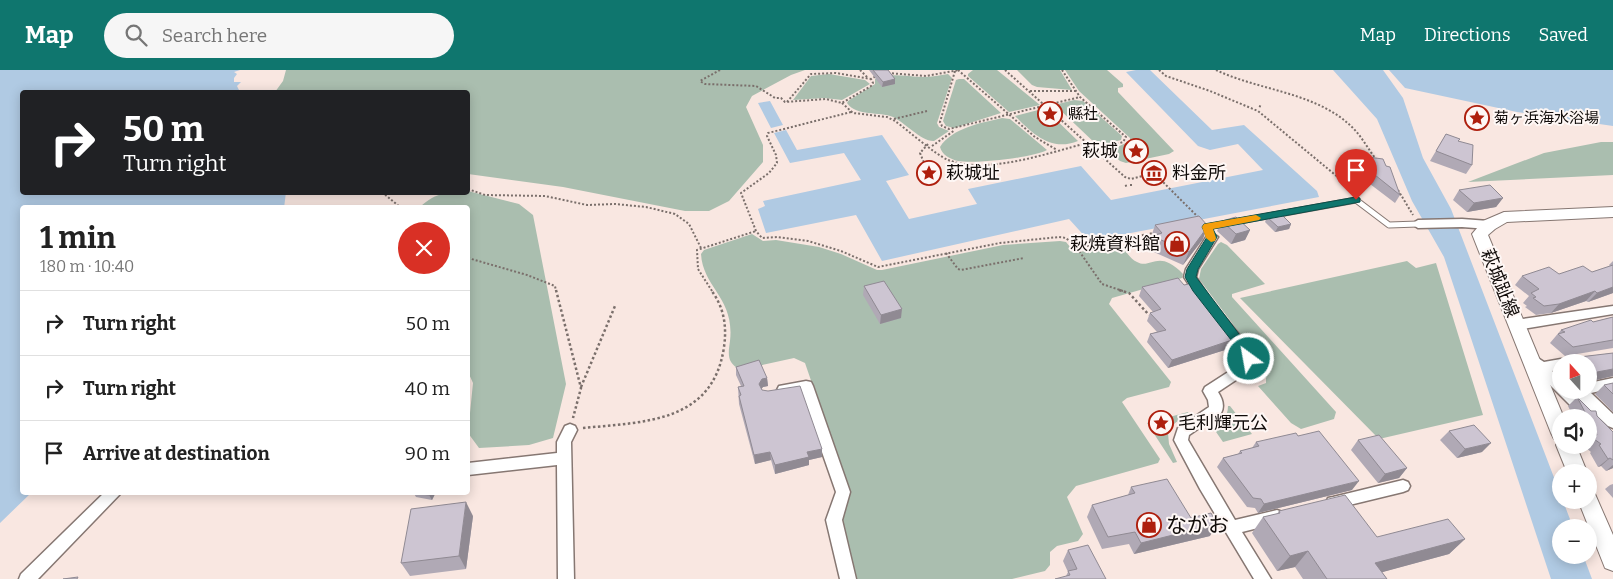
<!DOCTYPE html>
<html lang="en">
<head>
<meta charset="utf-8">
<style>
  :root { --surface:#fff; --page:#f6f6f6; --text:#222; --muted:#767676; --line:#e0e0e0; --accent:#0f766e }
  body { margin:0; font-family:Bitter,"Noto Sans JP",serif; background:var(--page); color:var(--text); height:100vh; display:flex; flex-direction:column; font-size:19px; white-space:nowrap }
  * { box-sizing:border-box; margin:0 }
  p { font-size:16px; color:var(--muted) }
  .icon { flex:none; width:28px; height:28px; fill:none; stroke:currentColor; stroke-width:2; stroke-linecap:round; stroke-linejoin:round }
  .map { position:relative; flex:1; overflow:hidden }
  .details { position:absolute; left:20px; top:135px; width:450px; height:290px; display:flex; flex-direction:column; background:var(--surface); border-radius:5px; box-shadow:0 2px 12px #0003 }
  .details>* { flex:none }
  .guide { position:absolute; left:20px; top:20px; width:450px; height:105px; border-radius:5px; box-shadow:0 2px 12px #0003; background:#202124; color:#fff; overflow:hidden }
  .needle { width:32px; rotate:339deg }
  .fabs { position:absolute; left:1552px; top:284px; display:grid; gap:10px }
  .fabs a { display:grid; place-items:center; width:45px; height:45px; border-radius:50%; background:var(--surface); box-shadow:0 2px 12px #0003; font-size:25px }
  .pin { position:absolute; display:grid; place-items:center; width:42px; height:42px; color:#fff; margin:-51px -21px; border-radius:50% 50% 50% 0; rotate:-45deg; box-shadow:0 0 5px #0007 }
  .pin .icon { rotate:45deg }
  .me { position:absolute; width:55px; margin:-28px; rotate:328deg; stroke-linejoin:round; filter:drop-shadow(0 0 4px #0008) }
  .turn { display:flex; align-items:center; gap:18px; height:105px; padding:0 20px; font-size:22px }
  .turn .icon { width:65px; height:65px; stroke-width:2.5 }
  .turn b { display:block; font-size:35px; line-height:42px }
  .round { display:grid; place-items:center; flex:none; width:52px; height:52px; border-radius:26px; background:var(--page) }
  .overview { display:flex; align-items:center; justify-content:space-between; height:85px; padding:0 20px }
  h1 { font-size:30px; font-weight:700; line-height:38px }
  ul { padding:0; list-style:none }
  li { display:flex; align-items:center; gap:15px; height:65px; padding:0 20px; border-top:1px solid var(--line) }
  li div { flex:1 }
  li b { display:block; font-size:19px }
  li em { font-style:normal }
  header { display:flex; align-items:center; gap:30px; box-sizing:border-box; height:70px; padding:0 25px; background:var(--accent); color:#fff }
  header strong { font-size:24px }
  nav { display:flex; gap:28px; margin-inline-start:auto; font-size:18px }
  .search { width:350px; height:45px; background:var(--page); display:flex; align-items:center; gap:12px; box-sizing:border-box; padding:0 18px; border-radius:28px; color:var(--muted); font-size:19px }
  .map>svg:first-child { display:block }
</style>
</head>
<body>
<header>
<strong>Map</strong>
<div class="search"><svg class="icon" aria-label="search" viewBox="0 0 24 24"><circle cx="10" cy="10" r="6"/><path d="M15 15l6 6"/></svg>Search here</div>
<nav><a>Map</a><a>Directions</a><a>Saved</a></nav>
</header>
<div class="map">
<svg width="1613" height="509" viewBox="0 0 1613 509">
  <rect width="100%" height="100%" fill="#f9e7e1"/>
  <path fill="#aabeaf" d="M286 0H805L791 5 752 26 746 37 763 75V92L729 131 709 141H685L563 117 468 104V22H275L283 11Z
    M973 0H997L1040 35 1009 42 968 6V4Z
    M1017 0H1060L1072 20 1037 17 1032 15Z
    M1065 0H1107L1123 14V17L1118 18V22L1174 81 1169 84 1126 93 1120 91 1109 81 1130 71V68L1079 21Z
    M829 4 865 10 870 14 842 30 824 28 793 30 811 6Z
    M948 4 952 8 937 53 939 57 949 61 934 71C922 72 904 52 893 47 879 41 857 47 847 33L848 31 875 14V9C891 2 907 7 923 7 932 7 940 5 948 4Z
    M959 9H964L1001 43 954 58 946 56 943 51 956 10Z
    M1074 30 1083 31 1122 66 1121 70 1098 76 1057 37 1058 34Z
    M1042 39 1046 40 1078 71C1051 82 1033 64 1015 46Z
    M1002 48 1010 49 1047 80C1032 88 975 94 958 91 950 89 942 85 940 77 952 58 981 53 1002 48Z
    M1601 72H1613V105L1468 112 1544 83Z
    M468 121 519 134 533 145 566 314 553 368 529 375 479 378 468 363 473 313 468 302V138L420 137C437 122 446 122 468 122Z
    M752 164 763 171 776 170 819 177 841 184 877 200H882L1003 175 1060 171 1066 172 1075 183 1116 174C1126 178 1128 188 1137 192 1151 200 1158 178 1183 204L1182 208 1112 228 1109 234 1171 312 1169 317 1127 328 1122 332 1160 389 1158 393 1076 416 1067 427 1083 464 1078 471 1057 476 1050 482V495L1045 501 1012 509H856L842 452 850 424 805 293 794 288 740 300C727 292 728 285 730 271 735 228 703 218 701 184L704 180Z
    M1221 172 1227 175 1265 214 1232 224V227L1336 342 1334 349 1301 359 1291 353 1258 316 1266 313V308L1257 299 1256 285 1199 209 1201 199 1218 174Z
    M1407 191 1416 198 1436 193 1483 345 1379 369 1240 228Z
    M1228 336H1230L1252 364 1223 372 1214 359C1221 353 1228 347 1228 336Z
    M1188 342 1189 344 1175 353 1168 363 1169 374 1177 392 1173 393 1147 353Z"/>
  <path fill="#b0cae3" d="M0 0H240L234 2 237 4 234 8V12H241L237 16 240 22H22V122H286L284 138H22V422L31 423 0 453Z
    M1136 0H1150L1212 60 1244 55 1317 121 1319 127 1089 171 1069 149 882 191 856 145 766 163 758 139 765 136 763 131 861 110 844 83 790 93 774 63 786 60 797 80 882 65 909 105 886 111 909 149 977 134 968 119 1081 96 1111 130 1263 100 1238 74 1210 80 1198 76 1126 2Z
    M1333 0H1383L1403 28 1423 88 1451 139 1573 457 1561 458V485H1583L1592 509H1551L1444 187 1412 131 1377 49Z
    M1389 0H1613V56L1517 42 1405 18Z
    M770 31 783 55 771 58 758 33Z"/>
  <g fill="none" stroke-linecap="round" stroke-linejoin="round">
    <defs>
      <path id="lane" d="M1207 157 1356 130 1389 155 1418 154"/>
      <path id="street" d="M1462 149 1489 151 1495 155 1489 159 1462 157 1418 158 1412 154 1418 150Z
        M1212 163 1218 167 1198 199 1196 207 1209 227 1203 231 1199 230 1184 207 1186 199 1208 164Z
        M1613 236V244L1516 260 1512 258 1510 255 1512 252 1516 250Z
        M1215 239 1219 240 1252 280 1254 290 1245 304 1218 322C1222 328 1225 336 1221 343L1189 365 1188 370 1235 450 1277 440 1282 442 1284 447 1282 452 1242 462 1271 509H1254L1200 419 1174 370 1178 358 1209 337 1208 330 1203 321 1205 317 1236 297 1241 290V284L1209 243Z
        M1533 285 1544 292 1561 289 1566 290 1567 292H1561V299L1552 301 1561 310V320H1589V313L1613 308V318L1591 323 1613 344V358L1608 356 1592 341 1591 346 1586 347 1581 346 1528 293 1527 290 1528 287Z
        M806 311 811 312 813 316 850 422 842 450 856 509H840L826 450 836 422 801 322 784 325 779 324 777 320 779 316Z
        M570 354 575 356 577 360 571 372 574 509H558L557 395 468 405V393L557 383V372L565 356Z
        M1403 410 1408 412 1410 416 1408 420 1403 422 1333 439 1328 438 1326 433 1328 428 1333 427Z
        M105 422H122L38 509H19L21 504Z"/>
      <path id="secondary" d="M1613 137V147L1507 152 1495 159 1488 165 1564 348H1561V375H1576L1587 402H1567L1556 375 1559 370 1554 369 1551 363 1472 164 1483 151 1504 142Z
        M1589 421 1595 424 1613 465V501L1605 498 1578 430H1589Z"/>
    </defs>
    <use href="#lane" stroke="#867772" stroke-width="7"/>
    <use href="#street" stroke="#867772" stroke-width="3"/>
    <use href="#secondary" stroke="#867772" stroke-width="2"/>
    <path stroke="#7a6f6b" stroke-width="2" stroke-dasharray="2 2" stroke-linecap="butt" d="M720 0 700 11 705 14 756 16 775 28H781L785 32 826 29 842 33 871 16 873 13 871 9 876 6
      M860 0 868 8
      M958 0 1035 67 1057 80
      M1005 0 1125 107 1131 109 1154 103 1199 148
      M1062 0 1080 27 1126 67 1123 72 1095 81
      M1159 0 1166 6 1210 21 1258 41 1345 113 1350 120
      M1216 0C1260 21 1317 22 1353 58 1362 67 1368 79 1376 89
      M955 1 940 52 942 56 949 59 1080 27
      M888 3 926 6 959 0
      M1030 21H1076
      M787 32 811 4 836 3 871 9
      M842 33 853 43 887 47 895 51C909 61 933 83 948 90 987 105 1048 83 1087 73
      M1259 36 1262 37
      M851 42 768 63 767 66 776 85 777 93 769 103 741 123 756 161 762 168 777 167 808 171 841 181 878 197 1000 173 1059 167 1066 168 1077 178 1153 163
      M894 49 927 41
      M928 74 920 83 932 112
      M932 76 955 60
      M1130 115H1133
      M1125 116 1128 115
      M468 119 485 125 545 126 587 135 615 134 646 137 675 144 689 154 701 178
      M1398 120 1413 145
      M382 122 401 138
      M1077 178 1102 214 1123 221
      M946 183 958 199 961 200 1024 188
      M468 188 527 205 555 216 556 221
      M712 221 698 199 697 180 756 161"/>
    <path stroke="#7a6f6b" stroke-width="2.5" stroke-dasharray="2.5 2.5" stroke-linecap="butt" d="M556 220 581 318 573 348
      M1119 220 1129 223 1149 245
      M581 317 615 236
      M583 358C644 352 713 353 724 277 727 256 724 237 711 220"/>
    <use href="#lane" stroke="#fff" stroke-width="5"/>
    <use href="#street" fill="#fff" fill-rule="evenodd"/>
    <use href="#secondary" fill="#fff" fill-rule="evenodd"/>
  </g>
  <path fill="#b0a9b5" d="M869 0H888L895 9V14L882 17Z
    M1446 64 1458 71 1472 95 1466 104 1430 91Z
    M1368 87 1386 96 1400 125 1395 133 1370 114 1364 95Z
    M1459 120 1503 128 1496 137 1467 142 1453 130Z
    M1267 147 1291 154 1289 159 1275 162 1265 152Z
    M1222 151 1250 160 1245 170 1231 174 1217 161Z
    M1155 155 1203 169 1183 195 1147 179Z
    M1613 191V223L1588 232 1586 231 1551 243 1536 245 1525 237 1527 236 1523 233 1529 226 1515 215 1522 206 1592 202 1610 196 1609 195Z
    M864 216 901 248 880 254 863 225Z
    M1142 217 1232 270 1228 279 1168 298 1147 272 1150 264 1157 262 1147 251 1150 243 1153 242 1139 226Z
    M1613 247V278L1565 286 1550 273 1561 260Z
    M1613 283V306L1596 310 1589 317V292H1567L1571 288Z
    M736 297 767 308 768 316 763 317 761 319 762 320 822 379V387L809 390V395L775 404 771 390 755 394 739 334 738 317 741 316 736 305Z
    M1613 313V342L1595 324 1604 315Z
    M1577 327 1613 362V398L1606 401 1601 396 1598 397 1590 383 1591 382 1585 377 1586 376 1585 375H1589V348H1574L1568 336Z
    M1449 361 1482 382 1457 388 1440 370Z
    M1298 366 1352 420 1258 443 1255 438 1247 437 1217 397 1223 388 1238 384 1240 381 1252 378 1256 372Z
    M1358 370 1407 398 1399 408 1378 413 1351 380Z
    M1613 414V428L1605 419 1610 415Z
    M1131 417 1191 448 1210 466 1134 484 1129 474 1102 479 1087 447 1092 435 1128 425Z
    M413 422H436L432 430 416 427Z
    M1279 441 1377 467 1465 469 1449 484 1382 502 1387 509H1303L1295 497 1277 501 1252 463 1263 447 1277 444Z
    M473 446 466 499 410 506 401 493Z
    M1068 480 1106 509 1066 506 1068 502 1063 491Z"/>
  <path fill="#908a93" d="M895 9V14L882 17 883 12Z
    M1503 128 1496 137 1467 142 1474 133Z
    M1291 154 1289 159 1275 162 1278 157Z
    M1208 156 1203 169 1183 195 1189 182Z
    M1250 160 1245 170 1231 174 1236 164Z
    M1613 217V223L1588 232 1597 223Z
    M1595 221 1586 231 1551 243 1559 234Z
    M902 239 901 248 880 254 881 245Z
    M1232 270 1228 279 1168 298 1172 290Z
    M1613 299V306L1596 310 1597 302Z
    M767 308 768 316 763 317 759 322V314L762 309Z
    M1491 373 1482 382 1457 388 1465 379Z
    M822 379V387L809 390V395L775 404V395L807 382Z
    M770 382 771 390 755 394 754 385Z
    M1610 388 1601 396 1598 397 1608 389Z
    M1613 395V398L1606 401Z
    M1407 398 1399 408 1378 413 1385 404Z
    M1359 411 1352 420 1258 443 1264 434Z
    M430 422H436L432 430 429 425Z
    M466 432 473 446 466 499 459 486Z
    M1217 454 1210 466 1134 484 1141 473Z
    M1465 469 1449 484 1361 508 1375 493Z
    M1308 481 1295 497 1277 501 1290 486Z"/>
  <path fill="#cdc5d2" stroke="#908a93" d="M873 0H888L895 9 883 12Z
    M1446 64 1460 69 1458 71 1473 75 1472 95 1436 81Z
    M1368 87 1383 89 1386 96 1390 97 1400 125 1375 105Z
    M1490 115 1503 128 1474 133 1459 120Z
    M1281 144 1291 154 1278 157 1267 147Z
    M1199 146 1208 156 1189 182 1152 166 1162 163 1155 155Z
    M1236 147 1250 160 1236 164 1222 151Z
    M1613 195V217L1597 223 1595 221 1559 234 1544 236 1533 228 1536 227 1531 223 1539 219 1522 206 1549 197 1559 204 1583 196 1592 202Z
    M1178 208 1184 215 1193 213 1196 216 1223 250 1232 270 1172 290 1150 264 1166 260 1150 243 1161 239 1142 217Z
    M884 211 902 239 881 245 864 216Z
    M1613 247V270L1573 277 1558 264 1565 262 1561 260 1591 250 1593 252Z
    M1613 283V299L1597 302 1596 309 1589 303V292H1576L1571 288Z
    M759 290 767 308 762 309 759 314 762 320 768 321 800 316 822 379 807 382 809 387 775 395 770 382 754 385 739 326 741 325 738 317 744 316 736 297Z
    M1613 313V324L1604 315Z
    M1577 327 1591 341H1596L1597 346 1613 362V390L1610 388 1608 389 1599 375 1601 374 1594 369 1596 368 1594 366 1597 365Z
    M1474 355 1491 373 1465 379 1449 361Z
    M1319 361 1359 411 1264 434 1261 429 1253 428 1223 388 1242 383 1240 381 1259 376 1256 372 1296 363 1298 366Z
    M1379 365 1407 398 1385 404 1358 370Z
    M1167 409 1191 448 1211 443 1217 454 1141 473 1135 462 1108 467 1092 435 1135 423 1131 417Z
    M430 422 429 425 413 423V422Z
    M1345 425 1377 467 1448 449 1465 469 1375 493 1387 509H1327L1308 481 1290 486 1263 447 1280 443 1279 441Z
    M466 432 459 486 401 493 411 439Z
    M1088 475 1106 509H1055L1070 505 1068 501 1077 499 1068 480Z
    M78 507 77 509H63Z"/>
  <path fill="#0f766e" stroke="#0a4d48" d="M1356 127 1360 128V132L1213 159 1217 167 1198 199 1196 207 1251 280 1255 289 1249 294 1245 293 1242 284 1193 221 1185 207 1187 199 1207 167 1202 157 1204 154Z"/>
  <path fill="#f59e0b" d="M1256 145 1261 148 1259 150 1213 159 1216 168 1215 171 1211 172 1206 168 1202 157 1204 154Z"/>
  <defs>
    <symbol id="sight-ring" viewBox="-11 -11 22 22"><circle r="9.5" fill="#fef7f5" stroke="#ae1f0d" stroke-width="1.5"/><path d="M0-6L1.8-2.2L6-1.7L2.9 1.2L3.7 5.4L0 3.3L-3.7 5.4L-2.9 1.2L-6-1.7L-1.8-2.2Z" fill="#ae1f0d"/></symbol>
    <symbol id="museum-ring" viewBox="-11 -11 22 22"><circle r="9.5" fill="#fef7f5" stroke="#ae1f0d" stroke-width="1.5"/><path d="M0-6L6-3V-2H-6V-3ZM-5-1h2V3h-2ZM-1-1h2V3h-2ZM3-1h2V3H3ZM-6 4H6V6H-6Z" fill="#ae1f0d"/></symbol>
    <symbol id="shop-ring" viewBox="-11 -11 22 22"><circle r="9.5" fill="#fef7f5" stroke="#ae1f0d" stroke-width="1.5"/><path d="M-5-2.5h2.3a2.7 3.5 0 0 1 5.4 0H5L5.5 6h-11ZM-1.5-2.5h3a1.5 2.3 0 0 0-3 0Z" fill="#ae1f0d"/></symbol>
  </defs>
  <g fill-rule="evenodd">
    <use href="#sight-ring" x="1036" y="30" width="28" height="28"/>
    <use href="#sight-ring" x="1463" y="34" width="28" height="28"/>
    <use href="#sight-ring" x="1122" y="67" width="28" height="28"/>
    <use href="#sight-ring" x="915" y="89" width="28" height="28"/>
    <use href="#museum-ring" x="1140" y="89" width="28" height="28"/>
    <use href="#shop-ring" x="1163" y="160" width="28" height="28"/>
    <use href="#sight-ring" x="1147" y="339" width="28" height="28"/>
    <use href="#shop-ring" x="1135" y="441" width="28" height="28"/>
  </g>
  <g text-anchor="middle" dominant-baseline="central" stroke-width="4" stroke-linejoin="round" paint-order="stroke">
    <g font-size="15" fill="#100b09" stroke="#fef7f5" text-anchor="start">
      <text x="1068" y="44">縣社</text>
      <text x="1494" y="48">菊ヶ浜海水浴場</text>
    </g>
    <g font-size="18" fill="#100b09" stroke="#fef7f5" text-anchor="start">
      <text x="1118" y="81" text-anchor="end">萩城</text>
      <text x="946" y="103">萩城址</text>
      <text x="1172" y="103">料金所</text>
      <text x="1160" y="174" text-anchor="end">萩焼資料館</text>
      <text x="1178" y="353">毛利輝元公</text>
    </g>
    <g font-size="18" fill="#100b09" stroke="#fef7f5">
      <text transform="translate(1500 213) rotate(68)">萩城趾線</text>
    </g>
    <g font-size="21" fill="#100b09" stroke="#fef7f5" text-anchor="start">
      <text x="1166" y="455">ながお</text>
    </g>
  </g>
</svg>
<div class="fabs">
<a><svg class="needle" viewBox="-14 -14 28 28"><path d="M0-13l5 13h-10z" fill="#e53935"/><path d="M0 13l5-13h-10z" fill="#767676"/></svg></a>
<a><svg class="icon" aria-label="sound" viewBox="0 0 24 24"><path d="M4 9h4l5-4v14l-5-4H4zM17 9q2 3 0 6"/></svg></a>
<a>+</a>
<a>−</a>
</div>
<div class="pin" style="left:1356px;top:130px;background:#d93025"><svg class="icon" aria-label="arrive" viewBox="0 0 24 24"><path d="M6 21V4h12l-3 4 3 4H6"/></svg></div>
<svg class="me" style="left:1249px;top:289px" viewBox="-20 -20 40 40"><circle r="17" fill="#0f766e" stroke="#fff" stroke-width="3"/><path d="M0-11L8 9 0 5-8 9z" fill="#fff"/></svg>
<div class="guide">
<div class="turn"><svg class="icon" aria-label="right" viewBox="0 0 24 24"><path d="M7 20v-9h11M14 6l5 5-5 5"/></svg><div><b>50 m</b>Turn right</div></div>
</div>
<section class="details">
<div class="overview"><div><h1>1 min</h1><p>180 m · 10:40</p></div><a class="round" style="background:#d93025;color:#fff"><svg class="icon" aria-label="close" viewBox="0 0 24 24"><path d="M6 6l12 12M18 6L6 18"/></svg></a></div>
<ul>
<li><svg class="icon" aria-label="right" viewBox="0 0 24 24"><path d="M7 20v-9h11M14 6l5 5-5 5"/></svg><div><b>Turn right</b></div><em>50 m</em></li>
<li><svg class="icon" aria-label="right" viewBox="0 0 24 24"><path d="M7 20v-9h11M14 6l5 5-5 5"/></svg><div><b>Turn right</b></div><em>40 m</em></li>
<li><svg class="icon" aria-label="arrive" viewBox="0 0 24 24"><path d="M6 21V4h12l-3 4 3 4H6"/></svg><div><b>Arrive at destination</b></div><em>90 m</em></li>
</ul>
</section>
</div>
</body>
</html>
